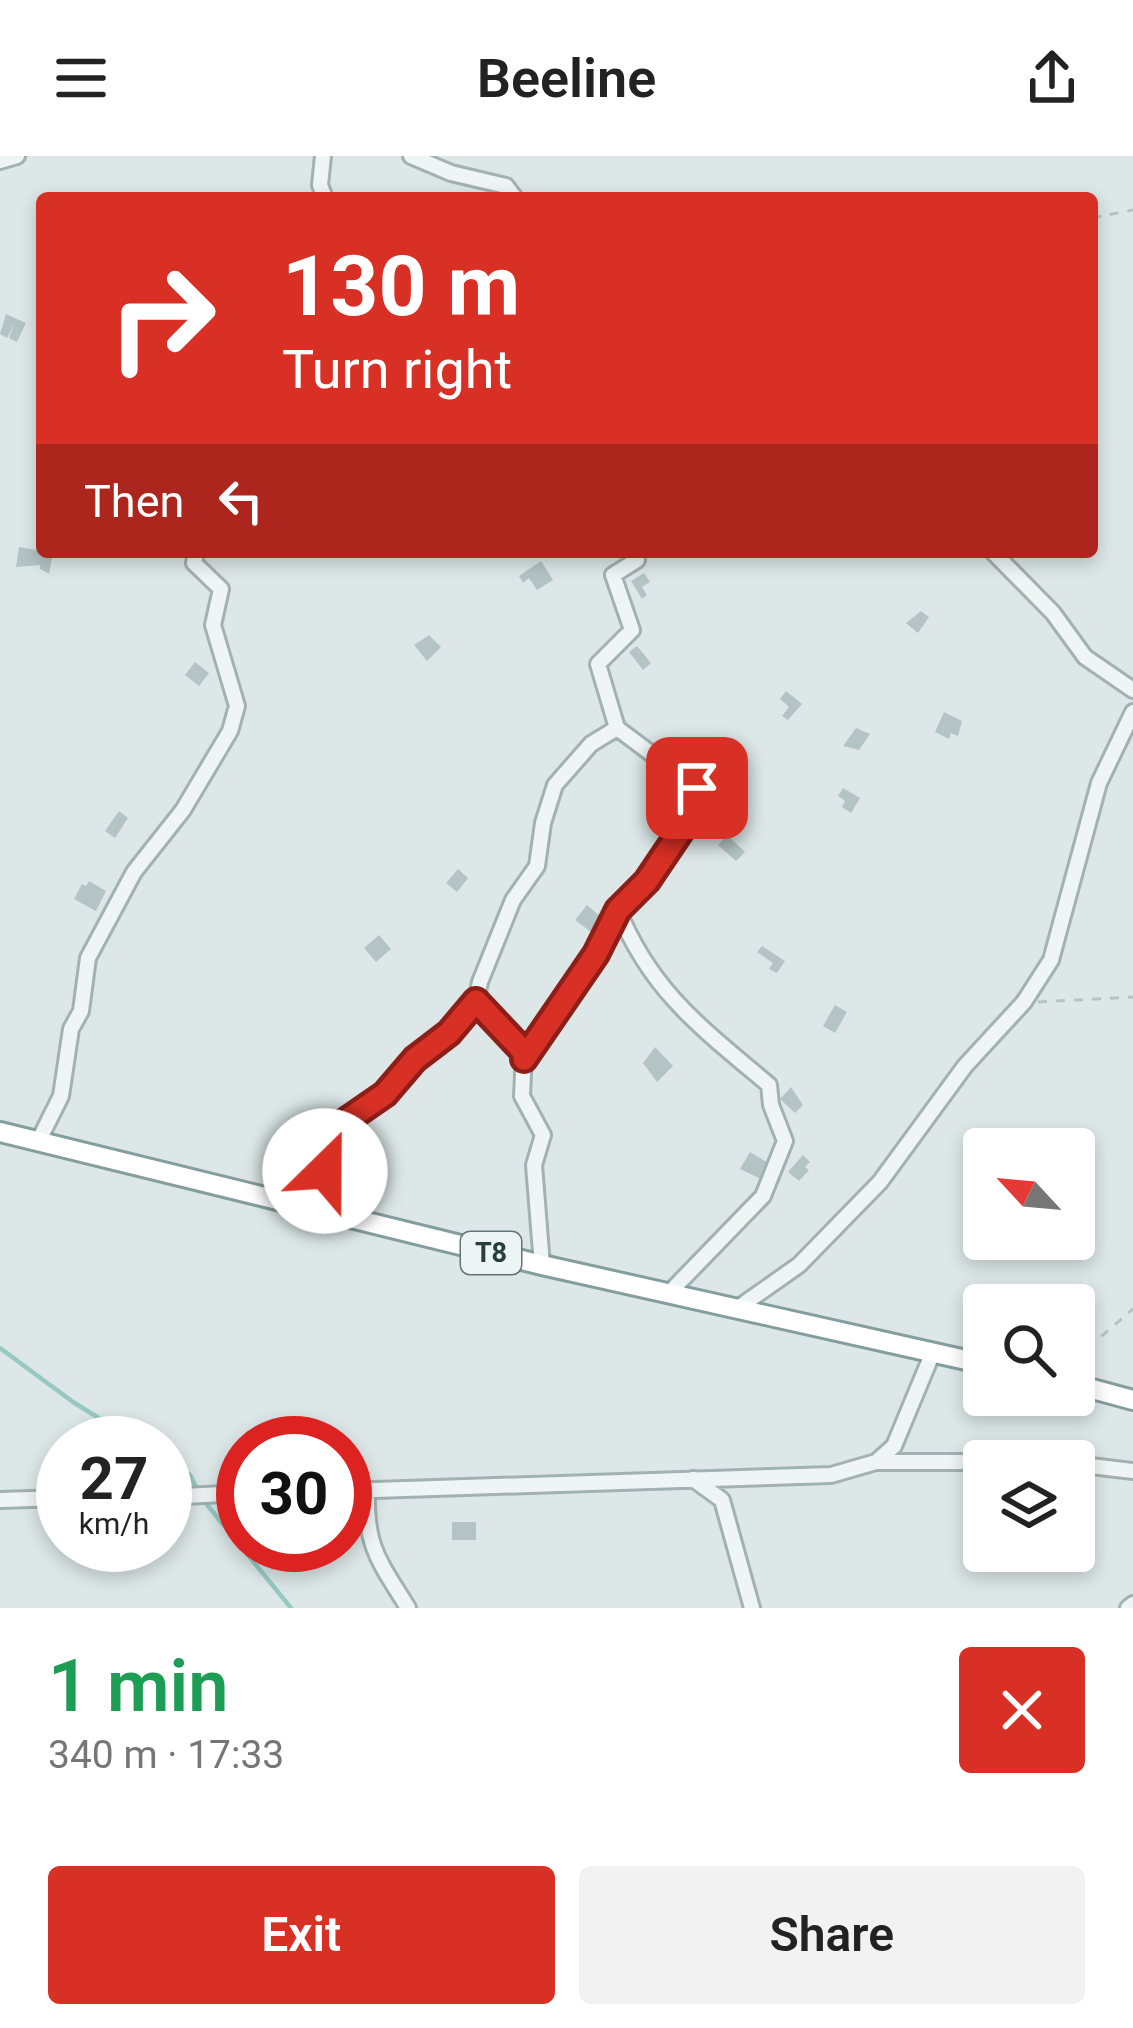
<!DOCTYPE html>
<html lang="en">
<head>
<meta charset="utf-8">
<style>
  :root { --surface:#fff; --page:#f2f2f2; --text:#222; --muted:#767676; --accent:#d93025 }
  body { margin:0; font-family:Roboto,sans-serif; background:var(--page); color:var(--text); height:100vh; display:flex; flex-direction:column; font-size:45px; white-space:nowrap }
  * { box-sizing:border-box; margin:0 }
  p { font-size:39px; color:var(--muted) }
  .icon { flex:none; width:66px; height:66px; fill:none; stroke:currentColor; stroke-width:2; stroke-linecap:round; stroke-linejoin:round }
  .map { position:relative; height:1452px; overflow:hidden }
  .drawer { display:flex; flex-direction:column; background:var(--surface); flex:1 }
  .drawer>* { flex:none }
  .guide { position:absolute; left:36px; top:36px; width:1062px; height:366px; border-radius:12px; box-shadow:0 6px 18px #0003; background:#d93025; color:#fff; overflow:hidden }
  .needle { width:78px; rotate:296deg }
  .buttons { position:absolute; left:963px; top:972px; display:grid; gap:24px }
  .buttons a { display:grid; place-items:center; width:132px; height:132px; border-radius:12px; background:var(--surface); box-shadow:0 6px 18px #0003; font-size:60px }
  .speed { position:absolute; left:36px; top:1260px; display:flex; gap:24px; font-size:60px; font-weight:700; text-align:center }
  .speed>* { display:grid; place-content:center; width:156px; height:156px; border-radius:50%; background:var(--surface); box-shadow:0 6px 18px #0003; line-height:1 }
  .speed small { font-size:30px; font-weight:400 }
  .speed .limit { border:18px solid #d22; background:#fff; color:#111 }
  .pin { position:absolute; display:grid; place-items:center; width:102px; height:102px; color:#fff; margin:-51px; border-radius:24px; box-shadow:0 6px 18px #0006 }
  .me { position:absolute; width:132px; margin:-66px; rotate:23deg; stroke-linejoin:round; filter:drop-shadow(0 0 9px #0008) }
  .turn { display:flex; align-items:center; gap:42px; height:252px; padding:0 48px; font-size:54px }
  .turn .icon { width:156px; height:156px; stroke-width:2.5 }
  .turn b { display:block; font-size:84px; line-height:102px }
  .then { display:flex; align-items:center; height:114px; padding:0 48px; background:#0003; gap:24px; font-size:45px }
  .round { display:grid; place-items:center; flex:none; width:126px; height:126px; border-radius:12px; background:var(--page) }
  .overview { display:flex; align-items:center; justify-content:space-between; height:204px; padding:0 48px }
  h1 { font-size:72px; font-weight:600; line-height:90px; color:#1e9e55 }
  .action { display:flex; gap:24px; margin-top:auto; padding:24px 48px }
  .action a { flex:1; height:138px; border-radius:12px; background:var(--accent); color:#fff; font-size:48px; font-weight:600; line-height:138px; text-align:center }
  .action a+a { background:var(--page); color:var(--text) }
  header { display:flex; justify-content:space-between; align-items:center; height:156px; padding:0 48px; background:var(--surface); font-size:54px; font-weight:600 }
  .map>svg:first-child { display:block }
</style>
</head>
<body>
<header><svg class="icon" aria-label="menu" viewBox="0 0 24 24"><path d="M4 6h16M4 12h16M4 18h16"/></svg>Beeline<svg class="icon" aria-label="share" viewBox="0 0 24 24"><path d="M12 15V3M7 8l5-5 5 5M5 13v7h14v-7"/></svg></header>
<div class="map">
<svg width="1133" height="1452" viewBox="0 0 1133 1452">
  <rect width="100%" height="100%" fill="#dde7e7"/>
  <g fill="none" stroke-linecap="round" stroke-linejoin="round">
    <path stroke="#96c9c2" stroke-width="4.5" d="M0 1192 73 1246 139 1287
      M165 1303 190 1319 198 1335
      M204 1345 291 1452"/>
  </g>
  <path fill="#b4c4c4" d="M6 158 26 167 17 186 9 182 14 168 7 182 0 178Z
    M19 391 53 397 49 418 40 413V409L16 411Z
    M541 405 553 424 537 434 529 422 523 427 519 420Z
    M644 417 650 426 642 431 647 439 642 443 631 425Z
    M921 455 929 461 918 477 906 467Z
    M429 479 441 491 427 505 414 489Z
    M637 490 651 507 643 514 629 496Z
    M195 506 209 517 199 530 185 519Z
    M786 535 802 548 788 564 782 560 789 551 780 543Z
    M944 556 962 565 958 580 951 577 949 583 935 576Z
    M856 572 870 578 859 594 843 590Z
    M706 589 725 600 710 625 704 622 714 606 706 601 701 610 695 606Z
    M843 632 860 642 851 657 842 651 845 645 838 640Z
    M119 655 128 662 115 682 105 675Z
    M727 679 745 696 736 705 718 689Z
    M458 713 468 722 457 736 446 727Z
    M89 725 106 735 96 755 74 743 82 728 86 730Z
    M587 749 602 762 591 776 575 764Z
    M379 779 391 793 376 806 364 792Z
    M762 790 785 805 777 817 769 813 773 807 757 796Z
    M835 849 847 856 835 877 823 870Z
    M655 891 673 910 657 926 643 907Z
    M791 931 803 949 795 957 780 943Z
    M750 996 770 1008 761 1023 740 1013Z
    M803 999 810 1006 805 1011 809 1014 799 1025 788 1016Z
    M452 1366H476V1384H452Z"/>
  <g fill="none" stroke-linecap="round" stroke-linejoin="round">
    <defs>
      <path id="minor" d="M323 0 320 29 325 42
        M411 0 451 17 506 30 515 42
        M0 5 17 0
        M993 396 1053 457 1085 501 1133 534
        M617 572 598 508 632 474 613 419 637 404 632 396
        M476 845 524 896 522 940 543 979 534 1009 542 1109
        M524 903 596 798 618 754
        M38 986 61 940 71 873 81 855 88 802 134 716 183 654 230 575 237 550 213 469 221 433 194 407 196 396
        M288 1049 325 1015 324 991 341 969 385 938 415 903 449 877 476 845 480 826 513 744 537 710 543 667 555 629 591 588 617 572 697 632 679 676 647 725 618 754C652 837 703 873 769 929L771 949 785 985 763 1040 670 1136
        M738 1152 799 1109 880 1026 965 910 1024 846 1051 804 1099 627 1133 556
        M876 1306H984
        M1074 1308 1133 1315
        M693 1323 722 1344 752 1452
        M367 1334C365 1392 380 1406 408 1452
        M345 1335 831 1319 876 1306 894 1290 933 1196
        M165 1341 243 1337
        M0 1344 63 1342
        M1128 1452 1133 1448"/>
      <path id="highway" d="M0 976 542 1109 984 1208
        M1074 1228 1133 1244"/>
    </defs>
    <use href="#minor" stroke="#a2b1b1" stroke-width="20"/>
    <use href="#highway" stroke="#849e9d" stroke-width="24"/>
    <path stroke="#b7c2c2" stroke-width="3" stroke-dasharray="9 9" stroke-linecap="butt" d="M1092 62 1133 54
      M1038 846 1133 841
      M1074 1204 1133 1153"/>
    <use href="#minor" stroke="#eff5f5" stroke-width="14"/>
    <use href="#highway" stroke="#fff" stroke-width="18"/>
  </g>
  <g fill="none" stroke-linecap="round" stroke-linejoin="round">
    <defs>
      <path id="route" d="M325 1015 324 991 340 969 385 938 415 903 449 877 476 845 524 896V903L596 798 618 754 647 725 680 676 697 632"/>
    </defs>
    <use href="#route" stroke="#8d1f18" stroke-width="30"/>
    <use href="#route" stroke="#d93025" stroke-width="21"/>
  </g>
  <g text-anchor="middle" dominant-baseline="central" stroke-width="12" stroke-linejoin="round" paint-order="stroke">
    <rect fill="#ecf5f4" stroke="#617575" stroke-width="3" x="461" y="1076" width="60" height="42" rx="9"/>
    <g font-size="27" font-weight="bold" fill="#263e3e">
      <text x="491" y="1097">T8</text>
    </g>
  </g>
</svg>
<div class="buttons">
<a><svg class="needle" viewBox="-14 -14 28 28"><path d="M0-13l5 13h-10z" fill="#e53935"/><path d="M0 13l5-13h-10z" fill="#767676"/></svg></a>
<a><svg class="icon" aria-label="search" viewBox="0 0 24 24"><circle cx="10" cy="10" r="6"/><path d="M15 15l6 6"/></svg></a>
<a><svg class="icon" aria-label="layers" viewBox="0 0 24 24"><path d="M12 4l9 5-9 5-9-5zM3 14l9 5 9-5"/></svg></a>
</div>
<div class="speed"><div>27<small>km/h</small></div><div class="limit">30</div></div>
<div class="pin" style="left:697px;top:632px;background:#d93025"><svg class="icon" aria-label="arrive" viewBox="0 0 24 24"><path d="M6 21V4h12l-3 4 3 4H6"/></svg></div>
<svg class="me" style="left:325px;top:1015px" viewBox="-20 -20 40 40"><circle r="19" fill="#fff"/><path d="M0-13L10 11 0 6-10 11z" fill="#d93025"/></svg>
<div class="guide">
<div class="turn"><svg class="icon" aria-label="right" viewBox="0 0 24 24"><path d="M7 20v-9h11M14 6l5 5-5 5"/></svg><div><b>130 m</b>Turn right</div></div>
<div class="then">Then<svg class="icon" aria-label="left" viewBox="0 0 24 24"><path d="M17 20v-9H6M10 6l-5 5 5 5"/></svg></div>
</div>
</div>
<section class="drawer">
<div class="overview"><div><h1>1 min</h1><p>340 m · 17:33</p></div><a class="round" style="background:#d93025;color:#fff"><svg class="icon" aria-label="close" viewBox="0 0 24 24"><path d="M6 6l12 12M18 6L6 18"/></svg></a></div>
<div class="action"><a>Exit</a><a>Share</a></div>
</section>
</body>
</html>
